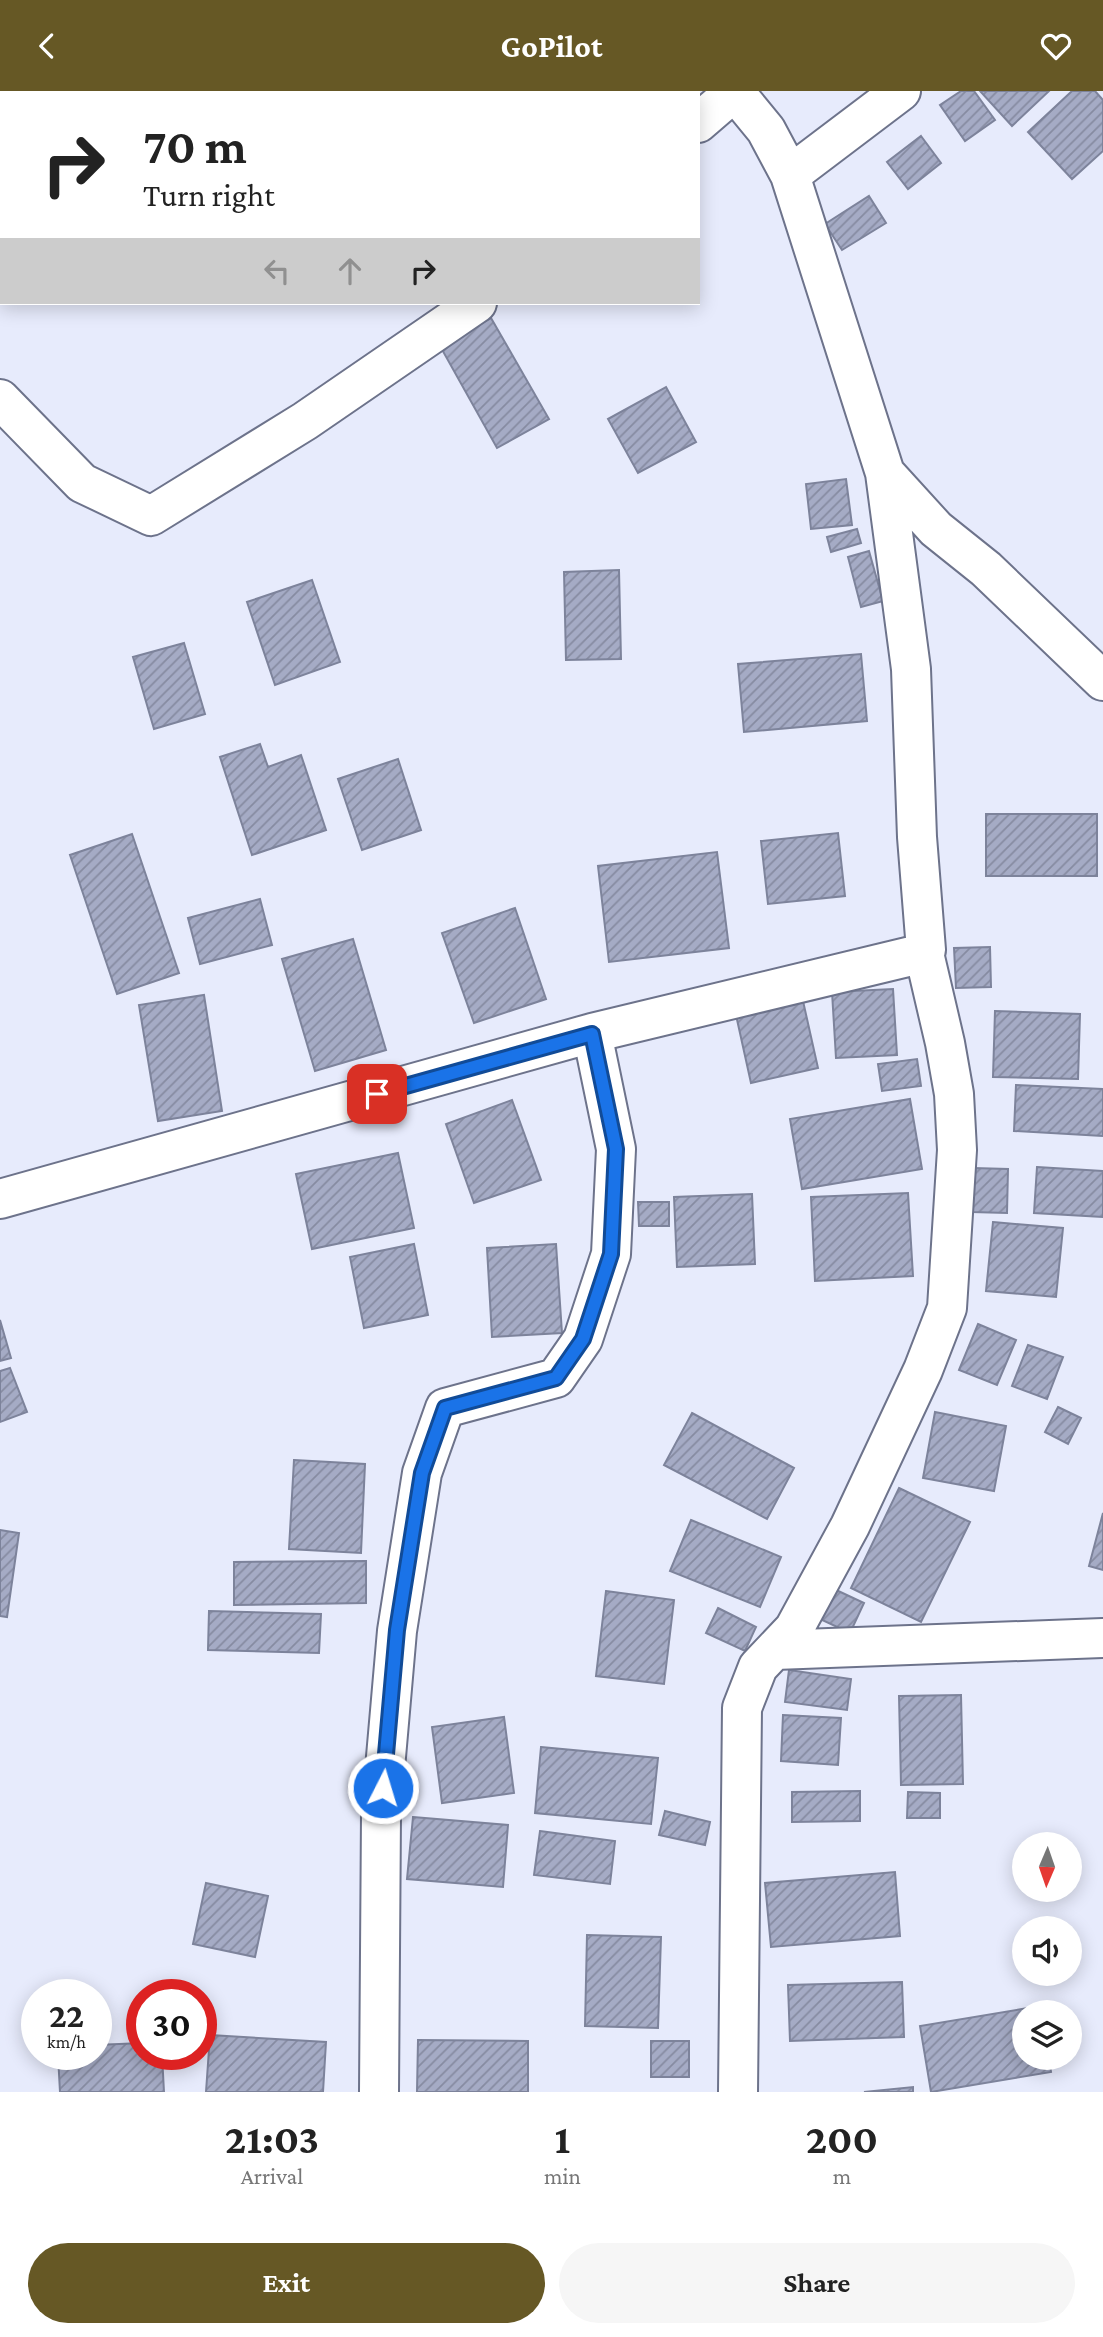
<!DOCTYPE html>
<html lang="en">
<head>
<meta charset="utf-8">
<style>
  :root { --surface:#fff; --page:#f6f6f6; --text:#222; --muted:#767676; --accent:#665825 }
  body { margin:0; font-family:"Crimson Pro",serif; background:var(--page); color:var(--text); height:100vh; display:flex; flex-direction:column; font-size:26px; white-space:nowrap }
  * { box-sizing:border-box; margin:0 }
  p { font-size:23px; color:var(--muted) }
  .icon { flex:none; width:38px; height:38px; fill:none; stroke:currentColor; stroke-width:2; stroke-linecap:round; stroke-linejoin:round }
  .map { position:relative; height:2001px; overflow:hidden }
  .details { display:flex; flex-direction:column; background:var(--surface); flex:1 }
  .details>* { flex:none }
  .hud { position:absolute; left:0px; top:0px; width:700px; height:214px; box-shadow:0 4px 18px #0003; background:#fff; color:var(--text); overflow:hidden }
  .needle { width:46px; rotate:182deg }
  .buttons { position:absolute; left:1012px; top:1741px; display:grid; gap:14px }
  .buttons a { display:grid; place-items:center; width:70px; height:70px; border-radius:50%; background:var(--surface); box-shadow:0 4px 18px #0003; font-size:35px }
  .speed { position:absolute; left:21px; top:1888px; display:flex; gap:14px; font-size:35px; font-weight:700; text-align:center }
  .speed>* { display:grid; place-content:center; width:91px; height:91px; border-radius:50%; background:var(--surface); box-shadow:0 4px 18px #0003; line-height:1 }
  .speed small { font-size:18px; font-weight:400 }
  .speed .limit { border:10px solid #d22; background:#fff; color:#111 }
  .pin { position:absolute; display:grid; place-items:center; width:60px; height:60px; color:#fff; margin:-30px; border-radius:14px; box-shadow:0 4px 10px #0006 }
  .me { position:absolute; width:77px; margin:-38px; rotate:5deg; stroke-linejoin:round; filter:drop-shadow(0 0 5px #0008) }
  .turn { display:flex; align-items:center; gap:24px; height:147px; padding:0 28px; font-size:32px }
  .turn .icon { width:91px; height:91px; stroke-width:2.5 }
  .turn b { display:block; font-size:49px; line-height:60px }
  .lanes { display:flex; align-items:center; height:66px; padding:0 28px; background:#0003; justify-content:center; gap:35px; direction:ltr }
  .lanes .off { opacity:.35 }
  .eta { display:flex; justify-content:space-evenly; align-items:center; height:119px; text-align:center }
  .eta b { font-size:42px; font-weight:700; line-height:49px }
  .primary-button { display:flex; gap:14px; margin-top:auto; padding:14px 28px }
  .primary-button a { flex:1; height:80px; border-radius:42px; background:var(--accent); color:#fff; font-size:28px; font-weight:700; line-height:80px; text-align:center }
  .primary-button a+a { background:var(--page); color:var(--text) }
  header { display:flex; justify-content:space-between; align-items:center; height:91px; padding:0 28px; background:var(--accent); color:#fff; font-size:32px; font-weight:700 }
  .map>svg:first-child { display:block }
</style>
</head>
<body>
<header><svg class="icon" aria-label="back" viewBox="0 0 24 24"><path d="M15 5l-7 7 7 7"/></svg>GoPilot<svg class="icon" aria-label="heart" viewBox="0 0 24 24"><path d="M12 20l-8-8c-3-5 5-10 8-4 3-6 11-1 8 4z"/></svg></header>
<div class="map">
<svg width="1103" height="2001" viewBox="0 0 1103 2001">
  <defs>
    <pattern id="building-hatch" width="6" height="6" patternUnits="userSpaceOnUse" patternTransform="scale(1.75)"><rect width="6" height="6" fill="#a5abc5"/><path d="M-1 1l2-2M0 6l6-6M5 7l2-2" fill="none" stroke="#868ba1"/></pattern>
  </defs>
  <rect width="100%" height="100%" fill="#e7ebfc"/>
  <path fill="url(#building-hatch)" stroke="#7d839b" stroke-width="2" d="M961 0H974L995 29 965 50 940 14Z
    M980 0H1049L1012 35Z
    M1072 0H1095L1103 9V60L1072 88 1028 41Z
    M921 45 941 72 908 98 887 71Z
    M869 105 886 132 842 159 825 133Z
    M491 227 549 328 497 357 440 255Z
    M666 296 696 351 638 382 608 328Z
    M846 388 852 434 811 438 806 393Z
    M857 438 861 452 831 461 827 446Z
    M869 460 883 510 861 516 848 466Z
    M619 479 621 568 566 569 564 481Z
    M312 489 340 571 275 594 247 511Z
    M184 552 205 623 154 638 133 566Z
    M861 563 867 630 744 641 738 573Z
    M260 653 268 676 301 664 326 739 252 764 220 666Z
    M398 668 421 739 362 759 338 688Z
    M986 723H1097V785H986Z
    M838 742 845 805 768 813 761 750Z
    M132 743 179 882 117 903 70 764Z
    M717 761 729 857 609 871 598 775Z
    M260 808 272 854 200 873 188 827Z
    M515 817 546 908 474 932 442 842Z
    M353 848 386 959 315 980 282 868Z
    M990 856 991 896 956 897 954 857Z
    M893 898 897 964 836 967 832 901Z
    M204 904 222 1020 158 1030 139 914Z
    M803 910 818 977 751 992 736 924Z
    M995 920 1080 923 1078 988 993 986Z
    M917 968 921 995 882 1000 878 973Z
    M1016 994 1103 998V1045L1014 1040Z
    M910 1008 922 1078 802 1098 790 1028Z
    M512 1009 541 1089 474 1112 446 1033Z
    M398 1062 414 1137 312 1158 296 1083Z
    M1037 1076 1103 1080V1126L1034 1122Z
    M973 1077 1008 1078 1007 1122 972 1121Z
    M908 1102 913 1185 815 1190 811 1106Z
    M752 1103 755 1173 677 1176 674 1106Z
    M638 1111H669V1135H639Z
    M993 1131 1063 1137 1056 1206 986 1200Z
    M414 1153 428 1224 364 1237 350 1166Z
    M556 1153 562 1242 492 1246 487 1157Z
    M0 1229 11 1267 0 1270Z
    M978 1233 1016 1249 997 1294 959 1279Z
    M1028 1254 1063 1266 1047 1308 1012 1295Z
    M10 1277 27 1321 0 1331V1280Z
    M1058 1316 1081 1327 1068 1353 1045 1341Z
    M935 1321 1006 1335 994 1400 923 1387Z
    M692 1322 794 1377 767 1428 664 1374Z
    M294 1369 365 1373 361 1462 289 1458Z
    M899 1397 970 1431 921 1531 851 1497Z
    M1103 1422V1479L1089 1475Z
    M691 1429 781 1466 760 1516 670 1480Z
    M0 1439 19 1442 7 1526 0 1525Z
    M366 1470V1512L234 1514V1471Z
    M834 1498 864 1512 850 1542 820 1528Z
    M606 1500 674 1509 664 1593 596 1585Z
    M718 1517 756 1536 745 1560 706 1542Z
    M209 1520 321 1523 319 1562 208 1559Z
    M789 1579 851 1588 847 1619 785 1611Z
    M961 1604 963 1693 901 1694 899 1605Z
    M783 1624 841 1627 838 1674 781 1670Z
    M504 1626 514 1702 442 1712 432 1636Z
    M541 1656 658 1667 651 1733 535 1722Z
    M860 1700V1730L792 1731V1701Z
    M908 1701 940 1702V1727H907Z
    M665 1720 710 1731 705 1754 659 1744Z
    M413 1726 508 1734 503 1796 407 1788Z
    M540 1740 615 1750 610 1793 534 1784Z
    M895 1781 900 1845 771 1856 765 1792Z
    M206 1792 268 1805 255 1866 193 1853Z
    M587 1844 661 1846 658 1937 585 1935Z
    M902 1891 904 1946 790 1950 788 1894Z
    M1040 1915 1041 1922H1024V1967H1049L1051 1981 931 2001 920 1935Z
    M210 1944 326 1951 323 2001H206Z
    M418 1949 528 1950V2001H417Z
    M651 1950H689V1986H651Z
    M142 1952V1964H162L164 2001H60L58 1964H96V1954Z
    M913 1996V2001H864Z"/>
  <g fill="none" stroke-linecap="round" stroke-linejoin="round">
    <defs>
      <path id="minor" d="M734 0 766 39 790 84 885 382 911 578 917 746 926 859 924 862 945 952 954 1003 957 1059 947 1217 923 1279 850 1435 794 1538 758 1576 742 1617 738 2001
        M698 32 734 1
        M790 84 901 0
        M0 308 82 392 151 425 305 330 477 212
        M885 382 936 438 986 478 1103 590
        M0 1108 592 942 924 862
        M775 1559 1103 1547
        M379 2001 381 1723 397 1540 422 1382 445 1317 556 1287 583 1248 611 1163 616 1058 592 942"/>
    </defs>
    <use href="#minor" stroke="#6d738b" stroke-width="42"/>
    <use href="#minor" stroke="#fff" stroke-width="38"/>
  </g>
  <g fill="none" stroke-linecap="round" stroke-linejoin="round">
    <defs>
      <path id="route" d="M377 1003 592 943 616 1058 611 1163 583 1248 556 1287 445 1317 422 1382 397 1539 383 1697"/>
    </defs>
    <use href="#route" stroke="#114b97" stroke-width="18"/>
    <use href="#route" stroke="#1a73e8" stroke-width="12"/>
  </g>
</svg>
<div class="buttons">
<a><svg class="needle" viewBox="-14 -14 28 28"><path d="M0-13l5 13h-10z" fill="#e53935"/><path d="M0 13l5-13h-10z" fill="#767676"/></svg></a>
<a><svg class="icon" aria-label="sound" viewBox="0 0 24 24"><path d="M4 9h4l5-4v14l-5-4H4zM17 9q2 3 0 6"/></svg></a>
<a><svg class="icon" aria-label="layers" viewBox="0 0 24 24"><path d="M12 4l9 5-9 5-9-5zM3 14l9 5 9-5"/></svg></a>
</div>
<div class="speed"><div>22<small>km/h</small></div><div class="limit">30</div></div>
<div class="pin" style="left:377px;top:1003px;background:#d93025"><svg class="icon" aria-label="arrive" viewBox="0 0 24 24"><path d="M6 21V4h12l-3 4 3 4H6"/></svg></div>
<svg class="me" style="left:383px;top:1697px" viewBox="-20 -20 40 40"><circle r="17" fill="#1a73e8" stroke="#fff" stroke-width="3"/><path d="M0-11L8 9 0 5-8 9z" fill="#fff"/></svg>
<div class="hud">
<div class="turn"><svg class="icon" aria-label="right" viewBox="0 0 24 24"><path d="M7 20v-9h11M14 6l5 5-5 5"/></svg><div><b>70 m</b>Turn right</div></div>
<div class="lanes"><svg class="icon off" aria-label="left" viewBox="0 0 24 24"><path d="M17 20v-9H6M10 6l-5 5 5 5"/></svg><svg class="icon off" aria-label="ahead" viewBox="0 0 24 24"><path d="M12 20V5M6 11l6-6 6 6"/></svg><svg class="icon" aria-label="right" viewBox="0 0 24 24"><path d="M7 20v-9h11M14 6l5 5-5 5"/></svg></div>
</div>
</div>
<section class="details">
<div class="eta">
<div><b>21:03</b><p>Arrival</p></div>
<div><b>1</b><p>min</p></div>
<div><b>200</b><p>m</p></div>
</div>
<div class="primary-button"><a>Exit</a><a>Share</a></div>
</section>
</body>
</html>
